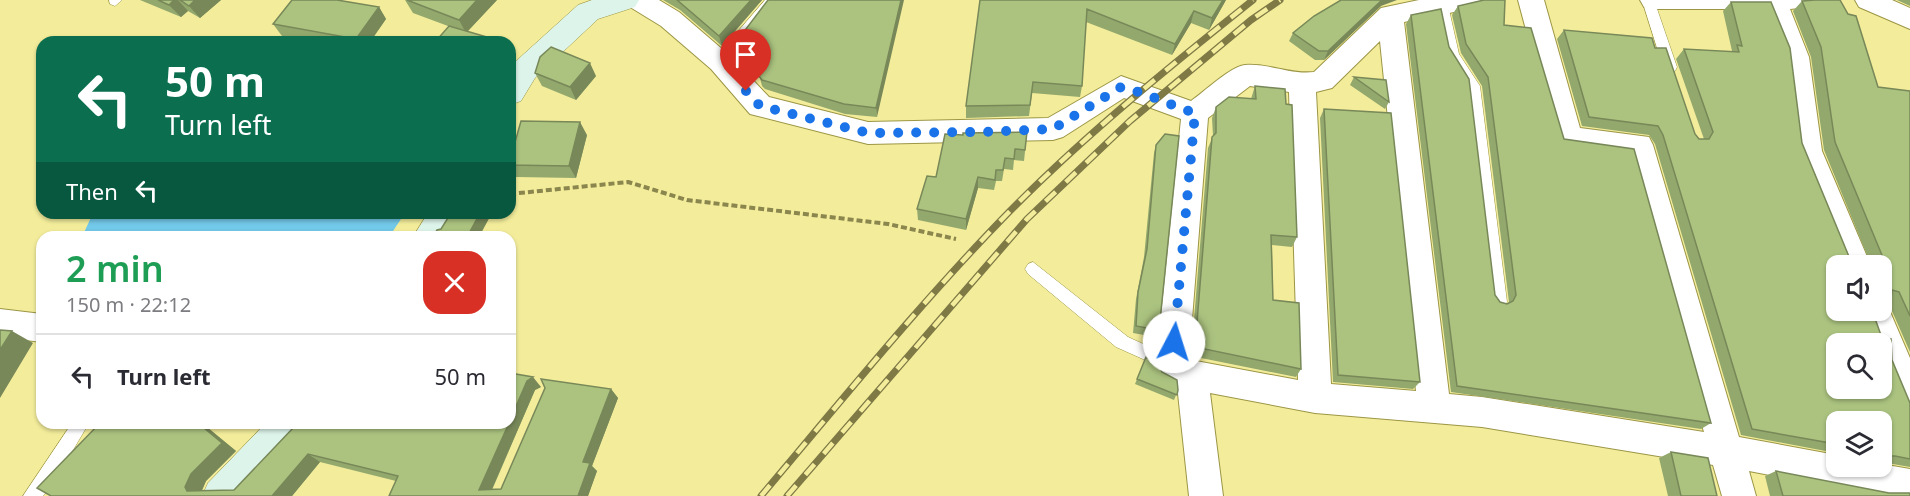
<!DOCTYPE html>
<html lang="en">
<head>
<meta charset="utf-8">
<style>
  :root { --surface:#fff; --page:#f2f2f3; --text:#2b2b33; --muted:#7c7c81; --line:#e1e1e2 }
  body { margin:0; font-family:"Noto Sans",sans-serif; background:var(--page); color:var(--text); height:100vh; display:flex; flex-direction:column; font-size:22px; white-space:nowrap }
  * { box-sizing:border-box; margin:0 }
  p { font-size:20px; color:var(--muted) }
  .icon { flex:none; width:33px; height:33px; fill:none; stroke:currentColor; stroke-width:2; stroke-linecap:round; stroke-linejoin:round }
  .map { position:relative; flex:1; overflow:hidden }
  .details { position:absolute; left:36px; top:231px; width:480px; height:198px; display:flex; flex-direction:column; background:var(--surface); border-radius:18px; box-shadow:0 2px 4px #0004 }
  .details>* { flex:none }
  .banner { position:absolute; left:36px; top:36px; width:480px; height:183px; border-radius:18px; box-shadow:0 2px 4px #0004; background:#0b6e4f; color:#fff; overflow:hidden }
  .fabs { position:absolute; left:1826px; top:255px; display:grid; gap:12px }
  .fabs a { display:grid; place-items:center; width:66px; height:66px; border-radius:12px; background:var(--surface); box-shadow:0 2px 4px #0004; font-size:30px }
  .pin { position:absolute; display:grid; place-items:center; width:51px; height:51px; color:#fff; margin:-62px -26px; border-radius:50% 50% 50% 0; rotate:-45deg; box-shadow:0 0 6px #0007 }
  .pin .icon { rotate:45deg }
  .me { position:absolute; width:66px; margin:-33px; rotate:5deg; stroke-linejoin:round; filter:drop-shadow(0 0 4px #0008) }
  .turn { display:flex; align-items:center; gap:21px; height:126px; padding:0 30px; font-size:27px }
  .turn .icon { width:78px; height:78px; stroke-width:2.5 }
  .turn b { display:block; font-size:42px; line-height:51px }
  .then { display:flex; align-items:center; height:57px; padding:0 30px; background:#0003; gap:12px; font-size:22px }
  .round { display:grid; place-items:center; flex:none; width:63px; height:63px; border-radius:18px; background:var(--page) }
  .headline { display:flex; align-items:center; justify-content:space-between; height:102px; padding:0 30px }
  h1 { font-size:36px; font-weight:600; line-height:45px; color:#1e9e55 }
  ul { padding:0; list-style:none }
  li { display:flex; align-items:center; gap:18px; height:84px; padding:0 30px; border-top:2px solid var(--line) }
  li div { flex:1 }
  li b { display:block; font-size:22px }
  li em { font-style:normal }
  .map>svg:first-child { display:block }
</style>
</head>
<body>
<div class="map">
<svg width="1910" height="496" viewBox="0 0 1910 496">
  <rect width="100%" height="100%" fill="#f3ed9b"/>
  <path fill="#73c9e9" d="M93 213H405L389 237H82Z"/>
  <g fill="none" stroke-linecap="round" stroke-linejoin="round">
    <defs>
      <path id="lane" d="M109 0H122L115 6 110 4Z
        M765 0H778L725 66H715L713 62 715 58Z
        M1442 0 1448 5 1459 54 1480 86 1507 302 1504 307 1499 309 1494 307 1491 302 1466 87 1446 55 1436 5Z
        M1642 0H1654L1677 67 1675 71 1670 72 1663 67Z
        M1033 262 1128 337 1178 360 1180 365 1178 370 1172 372 1116 347 1028 274 1025 269 1028 264Z
        M72 423H89L53 484 43 496H23Z"/>
      <path id="street" d="M626 0H659L679 12 729 55 769 97 868 122 1048 118 1121 76 1191 101C1204 92 1231 66 1245 65 1269 63 1291 75 1314 72L1381 8 1419 0H1482L1478 7 1469 9 1404 22 1449 394 1482 397 1704 432 1628 155 1559 146 1555 138 1518 0H1544L1580 128 1649 137 1653 145 1739 437 1836 455V466H1881V464L1910 469V496H1876L1749 471 1756 496H1722L1713 465 1482 427 1315 413 1210 393 1223 496H1189L1177 384 1161 375 1156 365 1181 119 1124 98 1063 137 1053 140 868 144 750 114 711 69 661 26 630 7ZM1380 41 1416 391 1331 384 1316 92 1332 88ZM1250 86 1289 92 1298 380 1196 361 1189 357 1208 118Z
        M1640 0H1812L1808 7 1790 9 1809 57 1822 151 1871 266H1841L1794 151 1783 57 1764 9H1653L1644 7Z
        M1855 0H1892L1910 8V29L1859 7Z
        M1881 299 1885 300 1910 358V412L1898 408 1881 366V344H1872L1859 310H1881Z
        M0 309 42 314V342L0 337Z"/>
      <path id="secondary" d="M592 0H639L635 7 598 19 535 78 521 101 510 105V69L515 62 578 5Z
        M428 213H462L447 237H413Z
        M266 423H309L304 435 247 496H202L208 483Z"/>
    </defs>
    <use href="#lane" stroke="#9c9645" stroke-width="1"/>
    <use href="#street" stroke="#9c9645" stroke-width="2"/>
    <use href="#secondary" stroke="#9c9645" stroke-width="1"/>
    <path stroke="#8a864e" stroke-width="4" stroke-dasharray="6 3" stroke-linecap="butt" d="M510 194 628 182 687 200 888 224 956 239"/>
    <use href="#lane" fill="#fff" fill-rule="evenodd"/>
    <use href="#street" fill="#fff" fill-rule="evenodd"/>
    <use href="#secondary" fill="#ddf4ea" fill-rule="evenodd"/>
    <defs>
      <path id="rail" d="M761 496C842 400 921 302 1009 212 1085 135 1169 67 1253 0
        M787 496 1027 219 1130 121 1251 20 1280 0"/>
    </defs>
    <use href="#rail" stroke="#7e7945" stroke-width="7"/>
    <use href="#rail" stroke="#f3ed9b" stroke-width="4.5" stroke-dasharray="14" stroke-linecap="butt"/>
  </g>
  <path fill="#93a86d" d="M140 0H221L200 18 188 11 181 17Z
    M405 0H497L468 31 448 26 413 13Z
    M663 0H762L722 46 680 10Z
    M870 0 877 117 845 114 765 89 762 86 760 78 747 71 742 66 741 59 736 56 733 46Z
    M980 0H1226L1209 30 1191 23 1172 55 1086 22 1082 86 1080 97 1032 93 1029 116 966 118V106Z
    M1483 0H1505L1504 25 1564 139 1711 423 1701 429 1451 392 1406 24 1411 15 1495 295 1500 302 1507 304 1509 302 1482 86 1461 53 1452 15 1458 6Z
    M1897 0H1910V6Z
    M1802 1 1878 87 1910 91V352L1888 302 1881 306V266H1836L1892 360 1910 403V467L1881 462V422H1836V453L1741 435 1655 144 1649 135 1582 126 1557 39 1564 30 1655 48 1695 134 1699 139H1704L1676 59 1684 49 1731 52 1732 51 1723 11 1731 2 1802 143 1850 259 1869 260 1824 150 1811 57 1793 11Z
    M1381 6 1324 60H1315L1289 41 1293 33Z
    M379 7 386 19 370 42H316L282 36 273 24Z
    M535 73 596 76 576 100 542 86Z
    M1354 77 1389 102 1385 109 1350 85Z
    M1255 86 1297 237 1292 247 1272 245 1273 300 1301 369 1296 377 1191 356 1208 148 1213 136 1212 118 1216 107 1251 99Z
    M1324 109 1420 382 1413 389 1333 382 1320 118Z
    M1027 132 1024 161 1014 160 1013 170 1004 169 1002 181H996L994 190 978 188 966 230 918 220 917 209 936 177 963 135Z
    M587 135 576 178 516 177 510 168V160Z
    M1156 145 1158 340 1156 347 1151 345 1155 337 1133 333 1136 299 1144 257 1154 153Z
    M1146 357 1162 372 1178 390 1174 400 1135 384Z
    M510 373 541 387 535 390 492 490 501 489 611 389 618 398 592 466 597 471 588 496H389L396 481 320 462 292 496H51L100 423H202L236 451 206 481 202 490H234L293 428Z
    M1671 452 1717 496H1668L1659 458Z
    M1776 471 1889 493 1910 496H1770L1765 476Z"/>
  <path fill="#788859" d="M174 0H178L188 11 181 17 169 5Z
    M195 0H221L200 18 189 6Z
    M477 0H497L466 33 459 20Z
    M751 0H762L722 46 719 36Z
    M901 0H904L877 117 876 108Z
    M1223 0H1226L1209 30 1212 18Z
    M1382 0H1397L1381 6 1324 60 1328 51Z
    M379 7 386 19 370 42H358L356 39Z
    M1194 11 1191 23 1172 55 1175 44Z
    M510 51 513 56 510 59Z
    M590 63 596 76 576 100 570 87Z
    M580 122 587 135 576 178 569 166Z
    M978 177V188L966 230V219Z
    M480 213H492L479 237H467Z
    M12 331 33 343 0 398V350Z
    M533 377 541 387 535 390 489 496 479 490 509 423H510V420L527 381Z
    M611 389 618 398 592 466 597 471 588 496H578L583 462Z
    M198 423H202L236 451 206 481 200 495 187 491 185 487Z
    M308 454 320 462 292 496H272Z"/>
  <path fill="#abc37f" stroke="#788859" stroke-width="1.5" fill-rule="evenodd" d="M158 0H174L169 5Z
    M180 0H195L189 6Z
    M292 0H337L379 7 356 39 273 24Z
    M407 0H477L459 20Z
    M677 0H751L719 36Z
    M768 0H901L876 108 844 104 762 80 759 76 763 71 745 61 740 56 743 53 733 46Z
    M980 0H1223L1212 18 1194 11 1175 44 1087 9 1082 86 1033 82 1030 105 966 106Z
    M1341 0H1382L1328 51H1319L1293 33 1314 16Z
    M1484 0H1505L1504 25 1531 28 1564 139 1634 149 1711 423 1457 386 1411 15 1441 9 1449 47 1469 79 1495 295 1500 302 1507 304 1513 301 1516 295 1488 77 1466 44 1458 6Z
    M1815 0H1840L1848 14 1856 16 1878 87 1910 91V316L1899 292 1892 290 1891 300H1881V266H1836V310H1872L1882 338 1891 339 1892 360 1910 403V459L1895 456H1881V422H1836V444L1752 429 1663 135 1658 126 1589 117 1564 30 1652 38 1655 48H1666L1695 134 1699 139H1709L1713 132 1684 49 1739 52 1737 45 1742 46 1731 2H1771L1790 48 1802 143 1850 259 1884 260 1835 142 1821 47 1802 1ZM1836 344H1881V388H1836Z
    M449 26 504 42H435Z
    M551 47 590 63 570 87 535 73 540 57Z
    M1354 77 1386 80 1389 102Z
    M1255 86 1285 89 1286 104 1292 105 1297 237 1271 235 1273 300 1299 303 1301 369 1195 347 1212 137 1216 133V107L1229 97 1256 99Z
    M1324 109 1391 113 1420 382 1338 375Z
    M521 121 580 122 569 166 510 165V160Z
    M1027 132 1025 150 1015 149 1014 159 1005 158 1003 170H996L995 180 978 177 966 219 917 209 927 176 936 177 945 134 963 135V133Z
    M1165 134 1179 136 1158 340 1154 338 1158 330 1136 326 1138 292 1147 249 1156 145Z
    M451 213H480L467 237H433L437 230 441 229Z
    M0 330 12 331 0 350Z
    M1146 357 1156 361 1162 372 1177 380 1178 390 1177 395 1137 379Z
    M510 373 533 377 527 381 510 420Z
    M541 379 611 389 583 462 590 463 578 496H389L398 476 308 454 272 496H51L37 488 100 423H198L222 443 191 474 185 487 187 491 234 490 293 428 295 423H509L479 490 501 489 545 388Z
    M1671 452 1708 458 1717 496H1681Z
    M1776 471 1889 493H1910V496H1783Z"/>
  <g fill="none" stroke-linecap="round" stroke-linejoin="round">
    <path stroke="#1a73e8" stroke-width="10" stroke-dasharray="0 18" d="M746 91 760 106 868 133 984 132 1053 129 1121 87C1146 93 1170 105 1195 113L1174 342"/>
  </g>
</svg>
<div class="fabs">
<a><svg class="icon" aria-label="sound" viewBox="0 0 24 24"><path d="M4 9h4l5-4v14l-5-4H4zM17 9q2 3 0 6"/></svg></a>
<a><svg class="icon" aria-label="search" viewBox="0 0 24 24"><circle cx="10" cy="10" r="6"/><path d="M15 15l6 6"/></svg></a>
<a><svg class="icon" aria-label="layers" viewBox="0 0 24 24"><path d="M12 4l9 5-9 5-9-5zM3 14l9 5 9-5"/></svg></a>
</div>
<div class="pin" style="left:746px;top:91px;background:#d93025"><svg class="icon" aria-label="arrive" viewBox="0 0 24 24"><path d="M6 21V4h12l-3 4 3 4H6"/></svg></div>
<svg class="me" style="left:1174px;top:342px" viewBox="-20 -20 40 40"><circle r="19" fill="#fff"/><path d="M0-13L10 11 0 6-10 11z" fill="#1a73e8"/></svg>
<div class="banner">
<div class="turn"><svg class="icon" aria-label="left" viewBox="0 0 24 24"><path d="M17 20v-9H6M10 6l-5 5 5 5"/></svg><div><b>50 m</b>Turn left</div></div>
<div class="then">Then<svg class="icon" aria-label="left" viewBox="0 0 24 24"><path d="M17 20v-9H6M10 6l-5 5 5 5"/></svg></div>
</div>
<section class="details">
<div class="headline"><div><h1>2 min</h1><p>150 m · 22:12</p></div><a class="round" style="background:#d93025;color:#fff"><svg class="icon" aria-label="close" viewBox="0 0 24 24"><path d="M6 6l12 12M18 6L6 18"/></svg></a></div>
<ul>
<li><svg class="icon" aria-label="left" viewBox="0 0 24 24"><path d="M17 20v-9H6M10 6l-5 5 5 5"/></svg><div><b>Turn left</b></div><em>50 m</em></li>
</ul>
</section>
</div>
</body>
</html>
